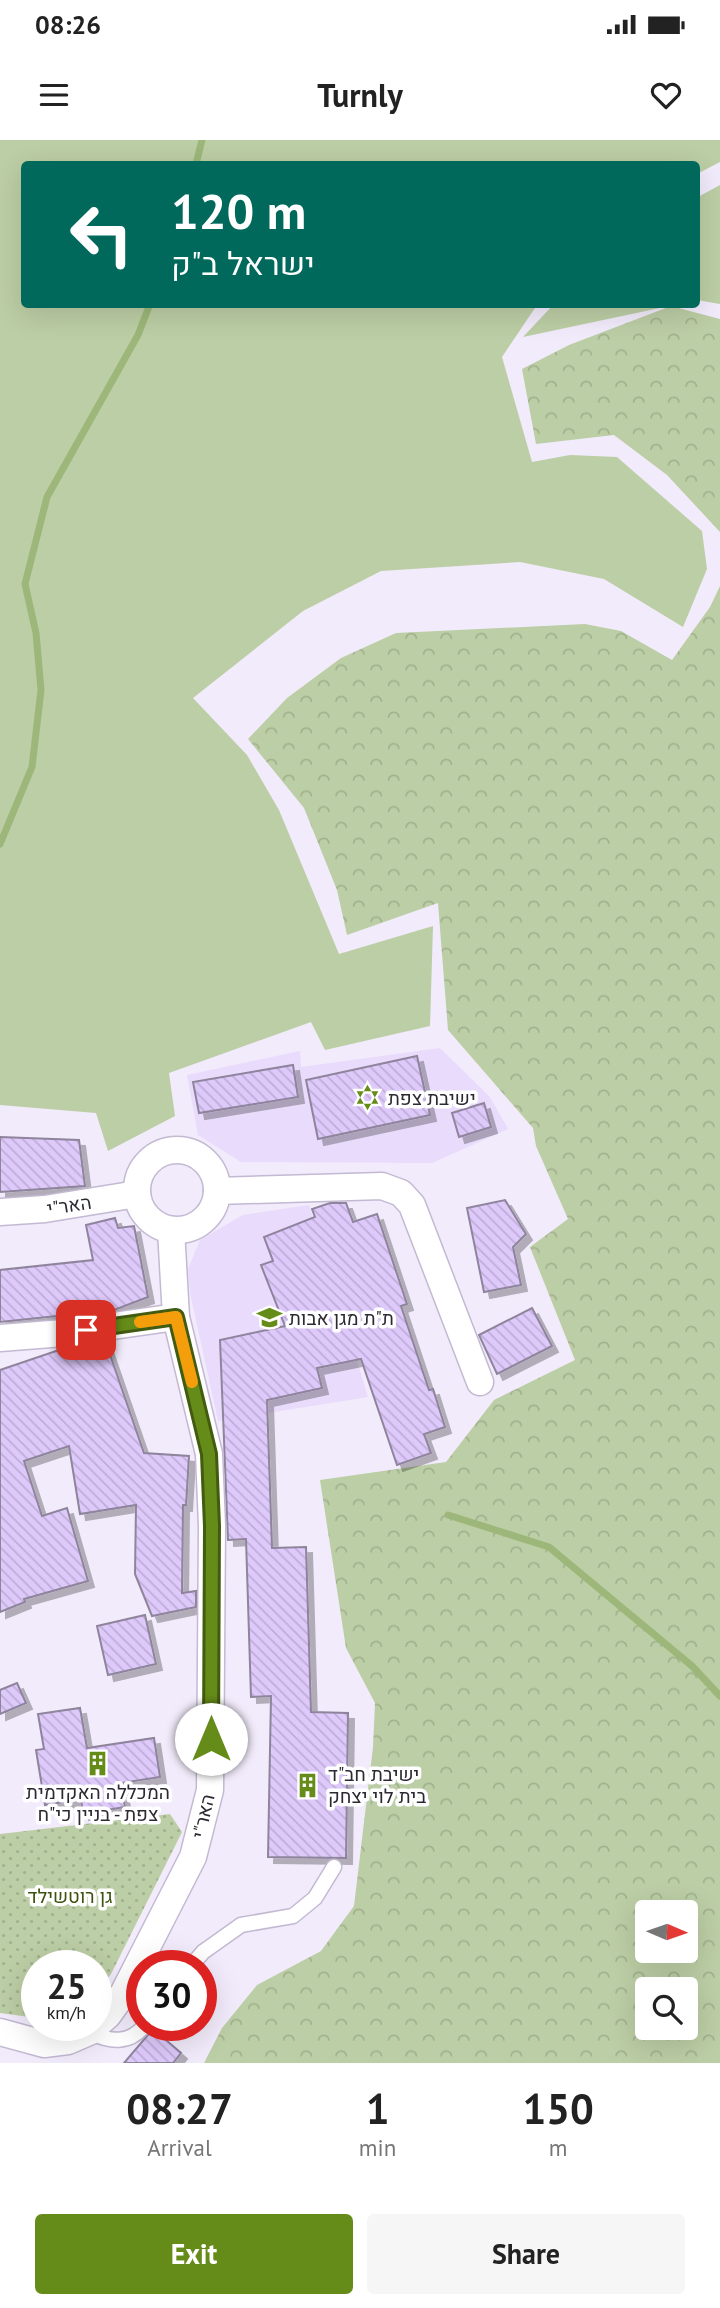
<!DOCTYPE html>
<html lang="en">
<head>
<meta charset="utf-8">
<style>
	:root { --surface:#fff; --page:#f6f6f6; --text:#222; --muted:#767676; --accent:#658c18 }
	body { margin:0; font-family:"PT Sans",Heebo,sans-serif; background:var(--page); color:var(--text); height:100vh; display:flex; flex-direction:column; font-size:26px; white-space:nowrap }
	* { box-sizing:border-box; margin:0 }
	p { font-size:23px; color:var(--muted) }
	.icon { flex:none; width:38px; height:38px; fill:none; stroke:currentColor; stroke-width:2; stroke-linecap:round; stroke-linejoin:round }
	.map { position:relative; height:1923px; overflow:hidden }
	.sheet { display:flex; flex-direction:column; background:var(--surface); flex:1 }
	.sheet>* { flex:none }
	.hud { position:absolute; left:21px; top:21px; width:679px; height:147px; border-radius:7px; box-shadow:0 7px 28px #0002; background:#00695c; color:#fff; overflow:hidden }
	.needle { width:46px; rotate:92deg }
	.fabs { position:absolute; left:635px; top:1760px; display:grid; gap:14px }
	.fabs a { display:grid; place-items:center; width:63px; height:63px; border-radius:7px; background:var(--surface); box-shadow:0 7px 28px #0002; font-size:35px }
	.speed { position:absolute; left:21px; top:1810px; display:flex; gap:14px; font-size:35px; font-weight:700; text-align:center }
	.speed>* { display:grid; place-content:center; width:91px; height:91px; border-radius:50%; background:var(--surface); box-shadow:0 7px 28px #0002; line-height:1 }
	.speed small { font-size:18px; font-weight:400 }
	.speed .limit { border:10px solid #d22; background:#fff; color:#111 }
	.pin { position:absolute; display:grid; place-items:center; width:60px; height:60px; color:#fff; margin:-30px; border-radius:14px; box-shadow:0 4px 10px #0006 }
	.me { position:absolute; width:77px; margin:-38px; rotate:0deg; stroke-linejoin:round; filter:drop-shadow(0 0 5px #0008) }
	.turn { display:flex; align-items:center; gap:24px; height:147px; padding:0 35px; font-size:32px }
	.turn .icon { width:91px; height:91px; stroke-width:2.5 }
	.turn b { display:block; font-size:49px; line-height:60px }
	.eta { display:flex; justify-content:space-evenly; align-items:center; height:119px; text-align:center }
	.eta b { font-size:42px; font-weight:700; line-height:49px }
	.action { display:flex; gap:14px; margin-top:auto; padding:14px 35px }
	.action a { flex:1; height:80px; border-radius:7px; background:var(--accent); color:#fff; font-size:28px; font-weight:700; line-height:80px; text-align:center }
	.action a+a { background:var(--page); color:var(--text) }
	.status { display:flex; justify-content:space-between; align-items:center; height:49px; padding:0 35px; background:var(--surface); direction:ltr }
	.status svg { height:19px; fill:currentColor }
	header { display:flex; justify-content:space-between; align-items:center; height:91px; padding:0 35px; background:var(--surface); font-size:32px; font-weight:700 }
	.map>svg:first-child { display:block }
	.built { fill:#e9dbfc }
	.grass { fill:#bccea5 }
	.forest { fill:url(#forest-crowns); fill-rule:evenodd }
	.park { fill:url(#park-dots) }
	.lines { fill:none; stroke-linecap:round; stroke-linejoin:round }
	.stream { stroke:#9cb779; stroke-width:7 }
	.building { fill:url(#building-back-hatch); stroke:#8e849c; stroke-width:2; filter:url(#shadow) }
	.lane-casing { stroke:#c3b9d2; stroke-width:17 }
	.street-casing { stroke:#c3b9d2; stroke-width:29 }
	.lane { stroke:#fff; stroke-width:14 }
	.street { stroke:#fff; stroke-width:26 }
	.route-casing { stroke:#425b10; stroke-width:18 }
	.route { stroke:#658c18; stroke-width:12 }
	.slow { stroke:#f59e0b; stroke-width:12 }
	.labels { text-anchor:middle; dominant-baseline:central; stroke-width:7; stroke-linejoin:round; paint-order:stroke }
	.poi-label { font-size:19px; fill:#2d2932; stroke:#fff; text-anchor:start }
	.street-label { font-size:19px; fill:#2d2932; stroke:#fff }
	.park-label { font-size:19px; fill:#3c5310; stroke:#fff }
</style>
</head>
<body>
<div class="status"><b>08:26</b><svg viewBox="0 0 49 12"><path d="M0 12V9h3v3zM5 12V6h3v6zM10 12V3h3v9zM15 12V0h3v12zM26 1h20v11H26zM47 4h2v5h-2z"/></svg></div>
<header><svg class="icon" aria-label="menu" viewBox="0 0 24 24"><path d="M4 6h16M4 12h16M4 18h16"/></svg>Turnly<svg class="icon" aria-label="heart" viewBox="0 0 24 24"><path d="M12 20l-8-8c-3-5 5-10 8-4 3-6 11-1 8 4z"/></svg></header>
<div class="map">
<svg width="720" height="1923" viewBox="0 0 720 1923">
	<defs>
		<pattern id="forest-crowns" width="20" height="18" patternUnits="userSpaceOnUse" patternTransform="scale(1.75)"><rect width="20" height="18" fill="#bccea5"/><path d="M2 6a3 3 0 1 1 6 0M12 15a3 3 0 1 1 6 0" fill="none" stroke="#a2b18e"/></pattern>
		<pattern id="park-dots" width="8" height="8" patternUnits="userSpaceOnUse" patternTransform="scale(1.75)"><rect width="8" height="8" fill="#bccea5"/><path d="M2 2h.1M6 6h.1" fill="none" stroke="#a2b18e" stroke-width="1.8" stroke-linecap="round"/></pattern>
		<pattern id="building-back-hatch" width="6" height="6" patternUnits="userSpaceOnUse" patternTransform="scale(1.75)"><rect width="6" height="6" fill="#dec9fb"/><path d="M-1 5l2 2M0 0l6 6M5-1l2 2" fill="none" stroke="#bfadd8"/></pattern>
		<filter id="shadow"><feDropShadow dx="6" dy="6" stdDeviation="0" flood-color="#0004"/></filter>
	</defs>
	<rect width="100%" height="100%" fill="#f2ebfb"/>
	<!-- built -->
	<g class="built">
		<path d="M 440,908 L 490,957 L 508,989 L 432,1023 L 241,1022 L 198,995 L 187,935 L 300,911 L 301,927 Z"/>
		<path d="M 309,1065 L 368,1257 L 218,1281 L 190,1153 L 188,1129 L 200,1100 L 243,1075 Z"/>
	</g>
	<!-- grass -->
	<g class="grass">
		<path d="M 0,0 L 720,0 L 720,22 L 697,34 L 696,24 L 24,24 L 24,164 L 537,165 L 502,217 L 532,322 L 570,315 L 617,317 L 702,391 L 707,429 L 683,487 L 604,439 L 520,422 L 381,431 L 303,471 L 193,558 L 247,615 L 279,670 L 339,814 L 433,786 L 430,886 L 325,910 L 311,882 L 169,933 L 175,976 L 108,1011 L 96,973 L 0,965 Z"/>
		<path d="M 720,45 L 720,164 L 697,160 L 696,58 Z"/>
		<path d="M 554,164 L 674,164 L 674,165 L 523,197 Z"/>
	</g>
	<!-- forest -->
	<g class="forest">
		<path d="M 671,166 L 720,179 L 720,392 L 667,335 L 614,295 L 536,304 L 522,229 L 569,205 Z"/>
		<path d="M 720,446 L 720,1923 L 204,1923 L 222,1888 L 257,1845 L 321,1811 L 354,1766 L 373,1607 L 375,1563 L 346,1508 L 320,1340 L 446,1322 L 494,1260 L 575,1220 L 530,1107 L 568,1079 L 536,1006 L 533,988 L 448,890 L 438,763 L 347,795 L 337,750 L 304,668 L 248,599 L 287,558 L 341,518 L 396,493 L 585,484 L 621,491 L 672,520 L 710,467 ZM 648,1773 L 686,1773 L 686,1811 L 648,1811 ZM 648,1850 L 686,1850 L 686,1888 L 648,1888 Z"/>
	</g>
	<!-- park -->
	<path class="park" d="M 170,1674 L 182,1692 L 111,1834 L 96,1853 L 96,1825 L 37,1825 L 37,1878 L 0,1873 L 0,1694 Z"/>
	<g class="lines">
		<!-- stream -->
		<g class="stream">
			<path d="M 196,24 L 202,0"/>
			<path d="M 0,704 L 32,627 L 41,550 L 36,493 L 25,444 L 47,357 L 138,195 L 150,164"/>
			<path d="M 448,1375 L 549,1407 L 692,1526 L 720,1556"/>
		</g>
	</g>
	<!-- building -->
	<g class="building">
		<path d="M 417,916 L 430,975 L 318,999 L 306,940 Z"/>
		<path d="M 293,925 L 298,957 L 199,973 L 193,942 Z"/>
		<path d="M 484,963 L 491,987 L 459,997 L 452,973 Z"/>
		<path d="M 0,997 L 79,1000 L 85,1046 L 0,1052 Z"/>
		<path d="M 505,1060 L 526,1094 L 513,1107 L 521,1145 L 484,1152 L 467,1068 Z"/>
		<path d="M 330,1063 L 346,1063 L 353,1082 L 377,1074 L 407,1164 L 401,1166 L 429,1250 L 433,1249 L 445,1287 L 424,1294 L 431,1313 L 397,1325 L 361,1219 L 317,1228 L 322,1248 L 267,1260 L 272,1408 L 306,1407 L 311,1572 L 348,1573 L 346,1718 L 268,1717 L 271,1556 L 251,1557 L 246,1399 L 228,1400 L 220,1200 L 285,1186 L 261,1125 L 273,1121 L 264,1097 L 315,1077 L 312,1069 Z"/>
		<path d="M 115,1078 L 118,1088 L 134,1086 L 148,1157 L 114,1170 L 0,1182 L 0,1130 L 93,1120 L 86,1085 Z"/>
		<path d="M 532,1168 L 552,1206 L 497,1234 L 479,1195 Z"/>
		<path d="M 106,1203 L 144,1313 L 189,1316 L 186,1365 L 183,1365 L 182,1453 L 196,1451 L 196,1467 L 152,1476 L 135,1434 L 136,1365 L 80,1374 L 69,1306 L 24,1321 L 42,1376 L 67,1368 L 88,1441 L 24,1459 L 25,1462 L 0,1472 L 0,1230 L 62,1209 Z"/>
		<path d="M 145,1475 L 156,1524 L 108,1535 L 97,1486 Z"/>
		<path d="M 17,1543 L 26,1563 L 0,1574 L 0,1550 Z"/>
		<path d="M 80,1568 L 87,1608 L 154,1598 L 160,1637 L 121,1643 L 125,1667 L 83,1674 L 81,1659 L 45,1665 L 36,1610 L 44,1609 L 38,1574 Z"/>
		<path d="M 153,1889 L 181,1913 L 173,1923 L 124,1923 Z"/>
	</g>
	<g class="lines">
		<defs>
			<g id="lane">
				<path d="M 192,1825 L 203,1812 L 241,1785 L 293,1776 L 315,1758 L 334,1727"/>
				<path d="M 89,1892 C 110,1902 129,1905 145,1885"/>
			</g>
			<g id="street">
				<circle cx="177" cy="1050" r="40"/>
				<path d="M 217,1051 L 382,1046 L 401,1053 L 412,1065 L 480,1242"/>
				<path d="M 0,1072 L 45,1069 L 137,1054"/>
				<path d="M 0,1198 L 64,1193 L 176,1177"/>
				<path d="M 0,1892 L 44,1904 L 68,1901 L 89,1892 L 108,1875 L 123,1854 L 193,1717 L 210,1650 L 212,1386 L 209,1314 L 176,1177 L 171,1090"/>
			</g>
		</defs>
		<!-- lane casing -->
		<use href="#lane" class="lane-casing"/>
		<!-- street casing -->
		<use href="#street" class="street-casing"/>
		<!-- lane -->
		<use href="#lane" class="lane"/>
		<!-- street -->
		<use href="#street" class="street"/>
	</g>
	<g class="lines">
		<defs>
			<path id="route" d="M 86,1190 L 176,1177 L 209,1314 L 212,1386 L 211,1599"/>
		</defs>
		<!-- route casing -->
		<use href="#route" class="route-casing"/>
		<!-- route -->
		<use href="#route" class="route"/>
		<!-- slow -->
		<path class="slow" d="M 140,1182 L 176,1177 L 192,1242"/>
	</g>
	<!-- icons -->
	<defs>
		<symbol id="synagogue-bare" viewBox="-9 -9 18 18"><path d="M0-6.5L5.6 3.2H-5.6ZM0 6.5L5.6-3.2H-5.6Z" fill="#658c18" stroke="#fff" stroke-width="2.5" paint-order="stroke"/></symbol>
		<symbol id="school-bare" viewBox="-9 -9 18 18"><path d="M0-5L7-2L0 1L-7-2ZM-4 1L0 2.5L4 1V4Q0 6-4 4Z" fill="#658c18" stroke="#fff" stroke-width="2.5" paint-order="stroke"/></symbol>
		<symbol id="building-bare" viewBox="-9 -9 18 18"><path d="M-4-6H4V6H1V3H-1V6H-4ZM-2.5-4.3h1.7v1.8h-1.7ZM.8-4.3h1.7v1.8H.8ZM-2.5-1h1.7V.8h-1.7ZM.8-1h1.7V.8H.8Z" fill="#658c18" stroke="#fff" stroke-width="2.5" paint-order="stroke"/></symbol>
	</defs>
	<g fill-rule="evenodd">
		<use href="#synagogue-bare" x="350" y="940" width="35" height="35"/>
		<use href="#school-bare" x="252" y="1160" width="35" height="35"/>
		<use href="#building-bare" x="80" y="1606" width="35" height="35"/>
		<use href="#building-bare" x="290" y="1628" width="35" height="35"/>
	</g>
	<g class="labels">
		<!-- poi labels -->
		<g class="poi-label">
			<text x="388" y="958">ישיבת צפת</text>
			<text x="289" y="1178">ת"ת מגן אבות</text>
			<text x="328" y="1634">ישיבת חב"ד<tspan x="328" dy="22">בית לוי יצחק</tspan></text>
			<text x="98" y="1652" text-anchor="middle">המכללה האקדמית<tspan x="98" dy="22">צפת - בניין כי"ח</tspan></text>
		</g>
		<!-- street labels -->
		<g class="street-label">
			<text transform="translate(69 1065) rotate(-9)">האר"י</text>
			<text transform="translate(203 1676) rotate(-77)">האר"י</text>
		</g>
		<!-- park labels -->
		<g class="park-label">
			<text x="70" y="1756">גן רוטשילד</text>
		</g>
	</g>
</svg>
<div class="fabs">
<a><svg class="needle" viewBox="-14 -14 28 28"><path d="M0-13l5 13h-10z" fill="#e53935"/><path d="M0 13l5-13h-10z" fill="#767676"/></svg></a>
<a><svg class="icon" aria-label="search" viewBox="0 0 24 24"><circle cx="10" cy="10" r="6"/><path d="M15 15l6 6"/></svg></a>
</div>
<div class="speed"><div>25<small>km/h</small></div><div class="limit">30</div></div>
<div class="pin" style="left:86px;top:1190px;background:#d93025"><svg class="icon" aria-label="arrive" viewBox="0 0 24 24"><path d="M6 21V4h12l-3 4 3 4H6"/></svg></div>
<svg class="me" style="left:211px;top:1599px" viewBox="-20 -20 40 40"><circle r="19" fill="#fff"/><path d="M0-13L10 11 0 6-10 11z" fill="#658c18"/></svg>
<div class="hud">
<div class="turn"><svg class="icon" aria-label="left" viewBox="0 0 24 24"><path d="M17 20v-9H6M10 6l-5 5 5 5"/></svg><div><b>120 m</b>ישראל ב&quot;ק</div></div>
</div>
</div>
<section class="sheet">
<div class="eta">
<div><b>08:27</b><p>Arrival</p></div>
<div><b>1</b><p>min</p></div>
<div><b>150</b><p>m</p></div>
</div>
<div class="action"><a>Exit</a><a>Share</a></div>
</section>
</body>
</html>
